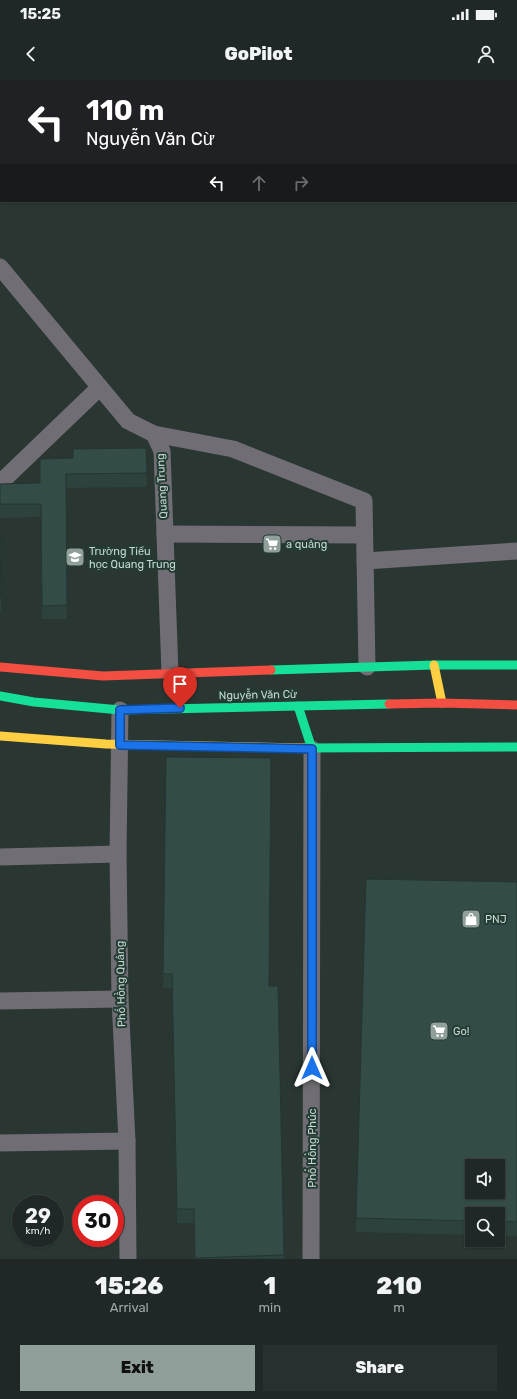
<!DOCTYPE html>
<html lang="en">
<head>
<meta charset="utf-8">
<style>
	:root { --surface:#1f2826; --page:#27302e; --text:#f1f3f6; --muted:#a1a6a7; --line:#3c4443; --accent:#919f9a }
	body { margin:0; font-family:Rubik,sans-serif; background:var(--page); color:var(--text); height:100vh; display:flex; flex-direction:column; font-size:15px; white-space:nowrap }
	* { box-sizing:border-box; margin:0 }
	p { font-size:13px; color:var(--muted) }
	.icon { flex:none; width:22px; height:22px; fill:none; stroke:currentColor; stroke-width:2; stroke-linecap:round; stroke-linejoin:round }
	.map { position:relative; height:1179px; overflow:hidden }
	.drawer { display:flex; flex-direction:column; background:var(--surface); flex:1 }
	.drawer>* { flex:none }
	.guide { position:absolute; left:0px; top:0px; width:517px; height:122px; box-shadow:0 1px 3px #0004,0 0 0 1px var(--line); background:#202124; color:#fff; overflow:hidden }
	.controls { position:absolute; left:465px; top:1079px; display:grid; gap:8px }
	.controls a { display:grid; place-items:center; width:40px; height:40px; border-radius:0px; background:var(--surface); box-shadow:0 1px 3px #0004,0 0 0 1px var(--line); font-size:20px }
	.speed { position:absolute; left:12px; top:1115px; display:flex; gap:8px; font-size:20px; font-weight:700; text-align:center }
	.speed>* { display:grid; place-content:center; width:52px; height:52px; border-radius:50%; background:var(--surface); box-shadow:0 1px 3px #0004,0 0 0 1px var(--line); line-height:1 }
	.speed small { font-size:10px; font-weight:400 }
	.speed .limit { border:6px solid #d22; background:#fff; color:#111 }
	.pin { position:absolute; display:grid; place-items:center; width:34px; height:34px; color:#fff; margin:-41px -17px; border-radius:50% 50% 50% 0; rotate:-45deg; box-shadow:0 0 4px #0007 }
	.pin .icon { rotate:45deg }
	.me { position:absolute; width:44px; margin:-22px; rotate:0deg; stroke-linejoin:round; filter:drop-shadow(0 0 3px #0008) }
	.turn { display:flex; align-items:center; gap:14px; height:84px; padding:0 20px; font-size:18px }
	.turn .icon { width:52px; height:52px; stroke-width:2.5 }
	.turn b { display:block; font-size:28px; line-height:34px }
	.lanes { display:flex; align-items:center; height:38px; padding:0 20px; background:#0003; justify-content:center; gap:20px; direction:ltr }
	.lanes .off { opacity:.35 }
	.eta { display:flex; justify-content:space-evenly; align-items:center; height:68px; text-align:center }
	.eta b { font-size:24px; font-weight:800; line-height:28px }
	.primary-button { display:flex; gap:8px; margin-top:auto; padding:8px 20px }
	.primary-button a { flex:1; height:46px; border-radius:0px; background:var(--accent); color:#111; font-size:16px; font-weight:800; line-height:46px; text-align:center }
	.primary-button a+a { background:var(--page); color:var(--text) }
	.status { display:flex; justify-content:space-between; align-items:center; height:28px; padding:0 20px; background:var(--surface); direction:ltr }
	.status svg { height:11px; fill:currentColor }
	header { display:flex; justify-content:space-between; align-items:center; height:52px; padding:0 20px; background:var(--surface); font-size:18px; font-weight:800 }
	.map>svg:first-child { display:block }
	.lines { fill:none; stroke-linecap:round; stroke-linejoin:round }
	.street { stroke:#706e74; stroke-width:17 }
	.fast { stroke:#16e098; stroke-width:9 }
	.slow { stroke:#ffcf43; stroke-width:9 }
	.jam { stroke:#f24e42; stroke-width:9 }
	.wall { fill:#2d413d }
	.building { fill:#344c47; stroke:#243532; fill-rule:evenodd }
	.route-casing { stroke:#114b97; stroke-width:10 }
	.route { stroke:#1a73e8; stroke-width:7 }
	.labels { text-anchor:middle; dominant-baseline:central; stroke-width:4; stroke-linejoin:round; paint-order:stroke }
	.street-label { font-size:11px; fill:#c9d7d2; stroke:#233c34 }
	.poi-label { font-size:11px; fill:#c9d7d2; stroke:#233c34; text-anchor:start }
</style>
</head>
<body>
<div class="status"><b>15:25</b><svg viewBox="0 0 49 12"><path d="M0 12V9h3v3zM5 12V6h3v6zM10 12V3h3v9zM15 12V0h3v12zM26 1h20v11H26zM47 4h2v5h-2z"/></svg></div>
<header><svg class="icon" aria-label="back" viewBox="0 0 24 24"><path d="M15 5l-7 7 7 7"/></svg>GoPilot<svg class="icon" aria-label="person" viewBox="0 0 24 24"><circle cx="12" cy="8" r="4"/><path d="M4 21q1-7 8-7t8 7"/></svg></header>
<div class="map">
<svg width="517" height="1179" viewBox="0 0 517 1179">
	<rect width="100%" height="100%" fill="#293632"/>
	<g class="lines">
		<!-- street -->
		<g class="street">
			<path d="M 171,0 L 174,1"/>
			<path d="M 96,1 L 97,0"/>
			<path d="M 213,1 L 214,0"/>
			<path d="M 516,61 L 517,63"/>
			<path d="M 0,78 L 1,77"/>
			<path d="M 0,187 L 128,341 L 154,354 L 162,371 L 170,593"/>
			<path d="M 154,354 L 233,369 L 364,421 L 367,587"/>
			<path d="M 0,403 L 99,308"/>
			<path d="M 165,454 L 364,455"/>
			<path d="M 365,481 L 517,471"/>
			<path d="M 120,630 L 118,774 L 120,919 L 127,1061 L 128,1179"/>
			<path d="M 0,777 L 118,774"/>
			<path d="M 0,921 L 120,919"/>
			<path d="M 0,1063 L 127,1061"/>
			<path d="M 311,1179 L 312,669"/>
		</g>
		<!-- fast -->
		<g class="fast">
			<path d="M 271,590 L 434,585 L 517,585"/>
			<path d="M 0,616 L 34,622 L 120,630 L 389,624"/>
			<path d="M 298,626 L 312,669"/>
			<path d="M 304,668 L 517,667"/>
		</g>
		<!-- slow -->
		<g class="slow">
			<path d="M 434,585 L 442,623"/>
			<path d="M 0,656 L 106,664 L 304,668"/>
		</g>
		<!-- jam -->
		<g class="jam">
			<path d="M 0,587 L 103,596 L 271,590"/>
			<path d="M 389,624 L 442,623 L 517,625"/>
		</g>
	</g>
	<!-- wall -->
	<g class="wall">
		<path d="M 146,368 L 147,407 L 66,408 L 67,539 L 42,539 L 41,437 L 0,438 L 0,404 L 40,403 L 73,378 Z"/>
		<path d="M 0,457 L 1,517 L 1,531 L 0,531 Z"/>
		<path d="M 166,677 L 269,906 L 278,906 L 284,1179 L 195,1179 L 194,1143 L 177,1143 L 172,908 L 163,908 Z"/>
		<path d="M 517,802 L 517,1156 L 498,1155 L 498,1134 L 472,1134 L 472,1155 L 356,1152 L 356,1138 Z"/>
	</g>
	<!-- building -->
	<g class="building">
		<path d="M 146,368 L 147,393 L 66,394 L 67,525 L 42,526 L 41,424 L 0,424 L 0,404 L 40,403 L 40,379 L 73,378 L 73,369 Z"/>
		<path d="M 0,457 L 1,517 L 0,517 Z"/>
		<path d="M 166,677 L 271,678 L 269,906 L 278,906 L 284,1175 L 195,1178 L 194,1129 L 177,1129 L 172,894 L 163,894 Z"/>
		<path d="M 366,799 L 517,802 L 517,1142 L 498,1141 L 498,1134 L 472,1134 L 472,1141 L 356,1138 ZM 472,1086 L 498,1086 L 498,1112 L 472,1112 Z"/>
	</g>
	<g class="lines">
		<defs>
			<path id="route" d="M 180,628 L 120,630 L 120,665 L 312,669 L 312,988"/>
		</defs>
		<!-- route casing -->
		<use href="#route" class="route-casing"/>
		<!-- route -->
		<use href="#route" class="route"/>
	</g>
	<!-- icons -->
	<defs>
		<symbol id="supermarket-square" viewBox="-11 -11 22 22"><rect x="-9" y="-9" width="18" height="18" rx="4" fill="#919f9a" stroke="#233c34"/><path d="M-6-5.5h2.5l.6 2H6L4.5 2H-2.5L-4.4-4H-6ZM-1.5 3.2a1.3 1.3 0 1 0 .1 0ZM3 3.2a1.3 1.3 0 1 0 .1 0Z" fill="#fff"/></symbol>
		<symbol id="school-square" viewBox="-11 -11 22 22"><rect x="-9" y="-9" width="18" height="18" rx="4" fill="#919f9a" stroke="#233c34"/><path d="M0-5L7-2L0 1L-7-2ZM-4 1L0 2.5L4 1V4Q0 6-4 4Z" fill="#fff"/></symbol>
		<symbol id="shop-square" viewBox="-11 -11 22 22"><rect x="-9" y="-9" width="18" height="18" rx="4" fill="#919f9a" stroke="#233c34"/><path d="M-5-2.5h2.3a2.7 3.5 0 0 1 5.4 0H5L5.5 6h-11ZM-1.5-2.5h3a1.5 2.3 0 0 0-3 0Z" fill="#fff"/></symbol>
	</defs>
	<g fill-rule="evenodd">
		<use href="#supermarket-square" x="261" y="453" width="22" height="22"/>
		<use href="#school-square" x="64" y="466" width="22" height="22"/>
		<use href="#shop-square" x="460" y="828" width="22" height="22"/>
		<use href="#supermarket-square" x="428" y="940" width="22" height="22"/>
	</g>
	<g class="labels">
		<!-- street labels -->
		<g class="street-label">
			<text transform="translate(162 406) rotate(-93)">Quang Trung</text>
			<text transform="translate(258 615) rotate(-1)">Nguyễn Văn Cừ</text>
			<text transform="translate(121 904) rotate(-91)">Phố Hồng Quảng</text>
			<text transform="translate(312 1068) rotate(-90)">Phố Hồng Phúc</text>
		</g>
		<!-- poi labels -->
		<g class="poi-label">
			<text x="286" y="464">a quảng</text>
			<text x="89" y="471">Trường Tiểu<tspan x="89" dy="13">học Quang Trung</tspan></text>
			<text x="485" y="839">PNJ</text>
			<text x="453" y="951">Go!</text>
		</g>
	</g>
</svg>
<div class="controls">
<a><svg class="icon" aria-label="sound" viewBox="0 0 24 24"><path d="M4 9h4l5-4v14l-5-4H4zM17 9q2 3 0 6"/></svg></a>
<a><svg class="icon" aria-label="search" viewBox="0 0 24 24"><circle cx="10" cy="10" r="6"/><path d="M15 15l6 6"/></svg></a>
</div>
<div class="speed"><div>29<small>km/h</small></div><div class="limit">30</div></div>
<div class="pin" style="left:180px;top:628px;background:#d93025"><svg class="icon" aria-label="arrive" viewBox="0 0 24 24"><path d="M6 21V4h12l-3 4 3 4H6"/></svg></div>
<svg class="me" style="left:312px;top:988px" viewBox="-20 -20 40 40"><path d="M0-17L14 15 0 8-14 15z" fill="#1a73e8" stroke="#fff" stroke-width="4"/></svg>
<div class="guide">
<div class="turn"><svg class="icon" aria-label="left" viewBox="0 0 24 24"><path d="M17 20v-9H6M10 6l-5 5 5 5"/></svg><div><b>110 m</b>Nguyễn Văn Cừ</div></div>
<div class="lanes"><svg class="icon" aria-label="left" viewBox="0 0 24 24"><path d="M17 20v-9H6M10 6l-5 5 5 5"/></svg><svg class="icon off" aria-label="ahead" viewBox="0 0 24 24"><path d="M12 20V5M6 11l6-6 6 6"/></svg><svg class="icon off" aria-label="right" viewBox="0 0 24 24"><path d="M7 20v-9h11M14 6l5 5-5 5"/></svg></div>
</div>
</div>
<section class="drawer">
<div class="eta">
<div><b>15:26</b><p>Arrival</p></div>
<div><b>1</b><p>min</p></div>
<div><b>210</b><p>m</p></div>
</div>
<div class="primary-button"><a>Exit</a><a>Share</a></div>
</section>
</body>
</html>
